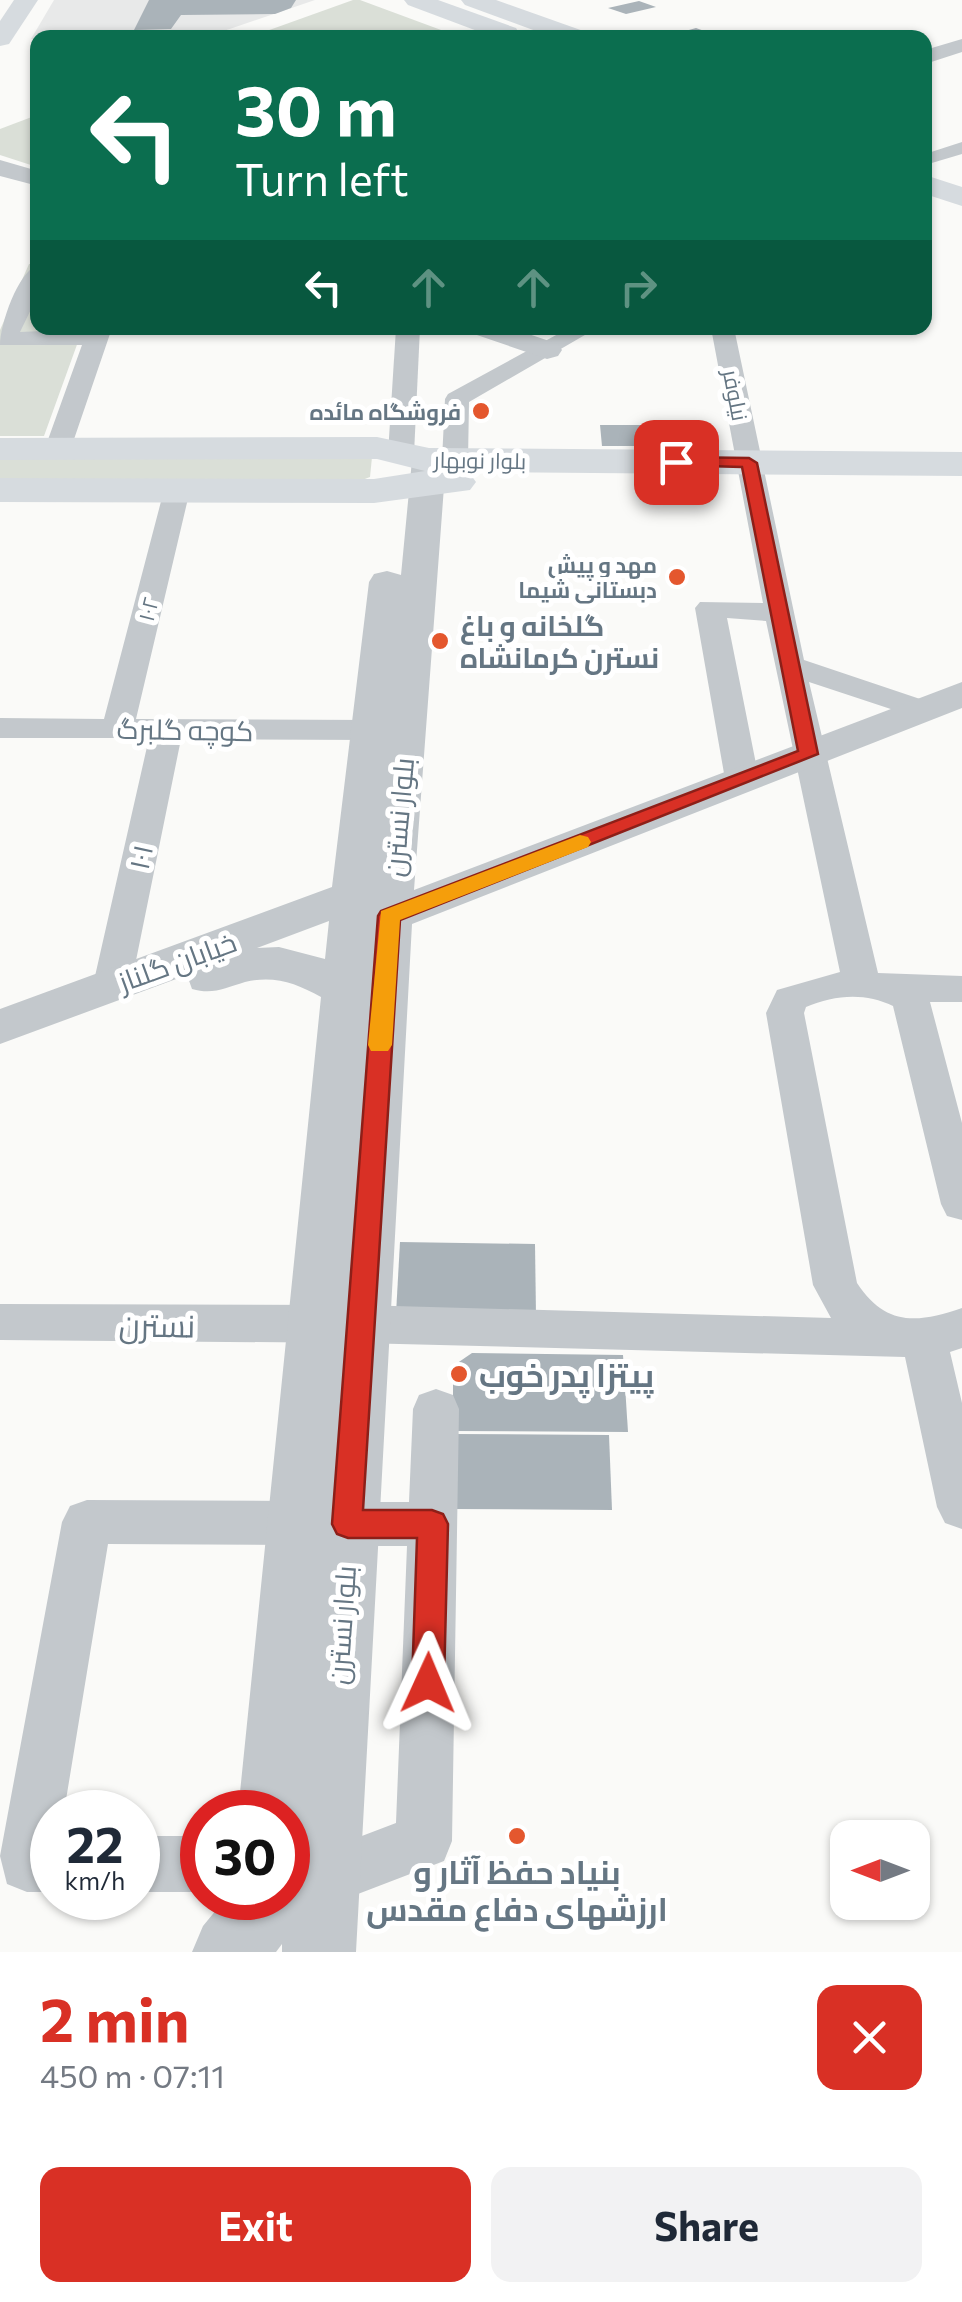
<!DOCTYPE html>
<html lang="en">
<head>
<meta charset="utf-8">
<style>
	:root { --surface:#fff; --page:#f2f2f3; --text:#1f2937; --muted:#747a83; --accent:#d93025 }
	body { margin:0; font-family:Commissioner,Cairo,sans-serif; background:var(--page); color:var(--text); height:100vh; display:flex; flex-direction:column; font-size:38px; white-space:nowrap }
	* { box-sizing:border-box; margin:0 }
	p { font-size:32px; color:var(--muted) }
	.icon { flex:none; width:55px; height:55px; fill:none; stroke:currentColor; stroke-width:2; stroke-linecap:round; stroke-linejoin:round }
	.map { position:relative; height:1952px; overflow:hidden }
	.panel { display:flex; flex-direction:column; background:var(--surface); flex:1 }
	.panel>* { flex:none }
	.guide { position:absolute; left:30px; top:30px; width:902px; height:305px; border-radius:20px; box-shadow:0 2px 8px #0004; background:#0b6e4f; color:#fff; overflow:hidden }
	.needle { width:65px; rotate:270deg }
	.buttons { position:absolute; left:830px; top:1820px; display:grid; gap:20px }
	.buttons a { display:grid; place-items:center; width:100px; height:100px; border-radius:20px; background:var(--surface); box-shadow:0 2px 8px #0004; font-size:50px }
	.speed { position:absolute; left:30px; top:1790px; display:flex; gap:20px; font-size:50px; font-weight:700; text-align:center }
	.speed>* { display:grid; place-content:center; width:130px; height:130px; border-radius:50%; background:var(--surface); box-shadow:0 2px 8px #0004; line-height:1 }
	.speed small { font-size:25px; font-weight:400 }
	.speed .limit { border:15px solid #d22; background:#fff; color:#111 }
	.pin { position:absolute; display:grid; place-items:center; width:85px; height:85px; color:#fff; margin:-42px; border-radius:20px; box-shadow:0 5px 15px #0006 }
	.me { position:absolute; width:110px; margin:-55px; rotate:1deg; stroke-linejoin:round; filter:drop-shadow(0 0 8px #0008) }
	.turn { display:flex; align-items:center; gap:35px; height:210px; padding:0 40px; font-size:45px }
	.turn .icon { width:130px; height:130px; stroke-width:2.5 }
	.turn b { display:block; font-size:70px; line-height:85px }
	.lanes { display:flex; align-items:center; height:95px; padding:0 40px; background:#0003; justify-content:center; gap:50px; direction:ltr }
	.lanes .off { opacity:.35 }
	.round { display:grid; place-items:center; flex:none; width:105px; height:105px; border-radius:20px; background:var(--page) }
	.summary { display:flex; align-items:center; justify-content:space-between; height:170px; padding:0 40px }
	h1 { font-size:60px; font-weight:700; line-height:75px; color:var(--accent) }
	.primary-button { display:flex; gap:20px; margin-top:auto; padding:20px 40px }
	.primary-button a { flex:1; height:115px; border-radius:20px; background:var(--accent); color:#fff; font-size:40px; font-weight:700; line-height:115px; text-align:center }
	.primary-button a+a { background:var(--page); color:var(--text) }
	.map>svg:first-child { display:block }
	.built { fill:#e8e9e9 }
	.green { fill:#dadfd7 }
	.building { fill:#aab3b9 }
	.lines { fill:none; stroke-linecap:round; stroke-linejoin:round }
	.minor { fill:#c3c8cc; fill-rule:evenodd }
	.tertiary { fill:#c3c8cc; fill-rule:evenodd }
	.secondary { fill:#d6dbdf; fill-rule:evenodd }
	.primary { fill:#d6dbdf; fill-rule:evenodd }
	.route { fill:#d93025; stroke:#8d1f18; stroke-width:2.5 }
	.slow { fill:#f59e0b }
	.poi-dot { fill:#e4572e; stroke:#fff; stroke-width:4 }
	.labels { text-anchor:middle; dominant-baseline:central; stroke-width:10; stroke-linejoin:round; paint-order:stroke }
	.far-street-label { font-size:22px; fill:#657683; stroke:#fff }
	.far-poi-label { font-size:22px; font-weight:bold; fill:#657683; stroke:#fff; text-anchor:end }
	.poi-label { font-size:28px; font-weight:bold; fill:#657683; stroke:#fff; text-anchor:start }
	.street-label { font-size:28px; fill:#657683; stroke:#fff }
	.near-street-label { font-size:32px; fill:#657683; stroke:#fff }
	.near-poi-label { font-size:32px; font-weight:bold; fill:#657683; stroke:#fff; text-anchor:start }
</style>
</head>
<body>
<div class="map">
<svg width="962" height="1952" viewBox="0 0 962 1952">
	<rect width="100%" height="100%" fill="#fafaf8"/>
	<!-- built -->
	<path class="built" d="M 54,0 L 315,0 L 206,37 L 31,39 Z"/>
	<!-- green -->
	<g class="green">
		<path d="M 353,0 L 360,0 L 460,37 L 250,37 Z"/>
		<path d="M 37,115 L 37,167 L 0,155 L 0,129 Z"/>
		<path d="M 29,264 L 37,264 L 38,328 L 83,328 L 44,436 L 0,436 L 0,330 Z"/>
		<path d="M 0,455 L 372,457 L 370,477 L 357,482 L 0,482 Z"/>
	</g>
	<!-- building -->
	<g class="building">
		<path d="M 149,0 L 296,0 L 291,8 L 275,14 L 181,15 L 171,29 L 134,30 Z"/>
		<path d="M 639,1 L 656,7 L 626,14 L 608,8 Z"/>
		<path d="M 696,28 L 721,37 L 721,38 L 671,35 Z"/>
		<path d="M 600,425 L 680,425 L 684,446 L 602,446 Z"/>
		<path d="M 400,1242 L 535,1244 L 536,1315 L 396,1314 Z"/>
		<path d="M 472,1353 L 623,1355 L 628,1432 L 453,1431 L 453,1366 Z"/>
		<path d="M 452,1434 L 609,1435 L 612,1510 L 451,1509 Z"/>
	</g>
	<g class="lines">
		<!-- minor -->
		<g class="minor">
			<path d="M 962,142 L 962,154 L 925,165 L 925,154 Z"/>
			<path d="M 38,265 L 38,295 L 20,332 L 112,328 L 71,448 L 58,456 L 45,448 L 82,345 L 0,345 C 0,325 18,271 38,265 Z"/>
			<path d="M 396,328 L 420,328 L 414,454 L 401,462 L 388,454 Z"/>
			<path d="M 569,328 L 597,328 L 469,402 L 468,460 L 464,466 L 446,466 L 442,460 L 445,399 L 448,394 Z"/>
			<path d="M 711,328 L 734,328 L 804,660 L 932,703 L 937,710 L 932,717 L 921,719 L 809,682 L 878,973 L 962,976 L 962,1002 L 930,1002 L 962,1123 L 962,1220 L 947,1216 L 941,1204 L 893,1006 C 865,992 834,995 806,1007 L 804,1013 L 857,1283 C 886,1327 918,1323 962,1308 L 962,1348 L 950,1352 L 962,1403 L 962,1529 L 945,1523 L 937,1507 L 905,1357 L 359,1343 L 0,1340 L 0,1304 L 359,1305 L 831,1318 L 813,1285 L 766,1013 L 777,990 L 840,972 L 766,621 L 727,618 L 759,779 L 754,786 L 730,786 L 725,779 L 695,608 L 700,602 L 763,603 Z"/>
			<path d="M 177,482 L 190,490 L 136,719 L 370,720 L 381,723 L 386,730 L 381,737 L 370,740 L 181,739 L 131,985 L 125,994 L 112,998 L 99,994 L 93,985 L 149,738 L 0,738 L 0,718 L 104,719 L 164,490 Z"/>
			<path d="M 436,1389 L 453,1395 L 459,1409 L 452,1841 L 444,1861 L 324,1907 L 304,1898 L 295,1878 L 304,1858 L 396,1823 L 407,1546 L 347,1546 L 329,1540 L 322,1524 L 329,1508 L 347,1502 L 409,1502 L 413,1409 L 419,1395 Z"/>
			<path d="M 87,1500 L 297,1501 L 314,1507 L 322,1523 L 314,1539 L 297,1545 L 108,1544 L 64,1812 L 52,1812 L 52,1892 L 27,1892 L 7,1884 L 0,1856 L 62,1522 L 70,1506 Z"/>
			<rect x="138" y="1836" width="64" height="56"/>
		</g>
		<!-- tertiary -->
		<g class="tertiary">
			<path d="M 962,39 L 962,52 L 925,64 L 925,50 Z"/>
			<path d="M 0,160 L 38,171 L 38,186 L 0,176 Z"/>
			<path d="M 469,328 L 511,328 L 558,344 L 562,350 L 558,356 L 547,359 L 474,334 Z"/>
			<path d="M 429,450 L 441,453 L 446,460 L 414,890 L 962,682 L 962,708 L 412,924 L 356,1952 L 282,1952 L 282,1944 L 276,1952 L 192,1952 L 203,1926 L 226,1898 L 288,1898 L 291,1840 L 288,1841 L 288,1812 L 238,1812 L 321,997 C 296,983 274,975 245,982 C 225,988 213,995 192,989 L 187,975 L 0,1044 L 0,1009 L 332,887 L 369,582 L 374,574 L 387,571 L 401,575 L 412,460 L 417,453 ZM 329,921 L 325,959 L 279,947 L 257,948 Z"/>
		</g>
		<!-- secondary -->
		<g class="secondary">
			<path d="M 14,0 L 38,0 L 9,44 L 0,46 L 0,21 Z"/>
			<path d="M 377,437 L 429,448 L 962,452 L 962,476 L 462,472 L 470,474 L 476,482 L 470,490 L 374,503 L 0,502 L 0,478 L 374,479 L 425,471 L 377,459 L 0,460 L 0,438 Z"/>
		</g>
		<!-- primary -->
		<g class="primary">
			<path d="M 404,0 L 438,0 L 516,28 L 519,33 L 516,38 L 496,38 L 408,5 Z"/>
			<path d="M 461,0 L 496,0 L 589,33 L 592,38 L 555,38 L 465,5 Z"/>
			<path d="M 925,175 L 962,187 L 962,206 L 925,194 Z"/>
		</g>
	</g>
	<!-- route -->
	<path class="route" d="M 676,457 L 749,458 L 757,463 L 818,754 L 400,920 L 363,1510 L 432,1510 L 443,1514 L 448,1524 L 444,1683 L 440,1694 L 428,1698 L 417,1694 L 412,1683 L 417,1538 L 348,1538 L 337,1534 L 332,1524 L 378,916 L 381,911 L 798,751 L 742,467 L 670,465 L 668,462 Z"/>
	<!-- slow -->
	<path class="slow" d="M 580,835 L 588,837 L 591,842 L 588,847 L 400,920 L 392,1045 L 388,1051 L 371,1051 L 368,1045 L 381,911 Z"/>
	<!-- markers -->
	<g class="poi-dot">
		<circle cx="481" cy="411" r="10"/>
		<circle cx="677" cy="577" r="10"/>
		<circle cx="440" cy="641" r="10"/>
		<circle cx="459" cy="1374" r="10"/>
		<circle cx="517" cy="1836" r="10"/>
	</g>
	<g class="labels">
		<!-- far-street labels -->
		<g class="far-street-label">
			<text transform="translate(736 395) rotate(79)">نیلوفر</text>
			<text transform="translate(480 460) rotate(1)">بلوار نوبهار</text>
			<text transform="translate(148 609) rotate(-76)">۱۰۲</text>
		</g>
		<!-- far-poi labels -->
		<g class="far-poi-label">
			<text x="461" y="411">فروشگاه مائده</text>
			<text x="657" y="564">مهد و پیش<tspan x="657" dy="25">دبستانی شیما</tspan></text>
		</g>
		<!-- poi labels -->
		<g class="poi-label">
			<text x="460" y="625">گلخانه و باغ<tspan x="460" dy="32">نسترن کرمانشاه</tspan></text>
		</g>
		<!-- street labels -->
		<g class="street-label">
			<text transform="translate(185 729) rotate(1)">کوچه گلبرگ</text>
			<text transform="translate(398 817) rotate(-85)">بلوار نسترن</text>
			<text transform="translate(140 857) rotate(-78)">۱۰۱</text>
			<text transform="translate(177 961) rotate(-20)">خیابان گلناز</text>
			<text transform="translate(341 1625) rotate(-86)">بلوار نسترن</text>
		</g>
		<!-- near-street labels -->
		<g class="near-street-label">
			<text transform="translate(157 1324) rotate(1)">نسترن</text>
		</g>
		<!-- near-poi labels -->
		<g class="near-poi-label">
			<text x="479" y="1374">پیتزا پدر خوب</text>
			<text x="517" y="1871" text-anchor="middle">بنیاد حفظ آثار و<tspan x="517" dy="37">ارزشهای دفاع مقدس</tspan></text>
		</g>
	</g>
</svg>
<div class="buttons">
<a><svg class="needle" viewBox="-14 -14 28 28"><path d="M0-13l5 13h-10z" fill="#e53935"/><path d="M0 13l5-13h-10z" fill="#747a83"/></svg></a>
</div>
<div class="speed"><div>22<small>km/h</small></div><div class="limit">30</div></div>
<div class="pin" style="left:676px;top:462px;background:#d93025"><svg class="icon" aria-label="arrive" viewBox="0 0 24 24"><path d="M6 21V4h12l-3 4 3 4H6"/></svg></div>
<svg class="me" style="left:428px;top:1683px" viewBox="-20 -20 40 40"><path d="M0-17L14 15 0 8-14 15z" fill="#d93025" stroke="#fff" stroke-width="4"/></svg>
<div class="guide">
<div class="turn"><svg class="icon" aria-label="left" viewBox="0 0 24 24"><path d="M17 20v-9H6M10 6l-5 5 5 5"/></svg><div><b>30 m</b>Turn left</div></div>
<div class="lanes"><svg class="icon" aria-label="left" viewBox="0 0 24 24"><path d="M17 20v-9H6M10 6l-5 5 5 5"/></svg><svg class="icon off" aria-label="ahead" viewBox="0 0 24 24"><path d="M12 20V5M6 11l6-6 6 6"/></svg><svg class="icon off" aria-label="ahead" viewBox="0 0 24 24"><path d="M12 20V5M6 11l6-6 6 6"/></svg><svg class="icon off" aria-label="right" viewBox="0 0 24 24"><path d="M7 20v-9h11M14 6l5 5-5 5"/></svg></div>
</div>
</div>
<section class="panel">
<div class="summary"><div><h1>2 min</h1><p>450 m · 07:11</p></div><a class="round" style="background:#d93025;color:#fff"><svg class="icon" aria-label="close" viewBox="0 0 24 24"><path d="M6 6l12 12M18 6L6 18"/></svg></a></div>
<div class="primary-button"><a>Exit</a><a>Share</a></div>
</section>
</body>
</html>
